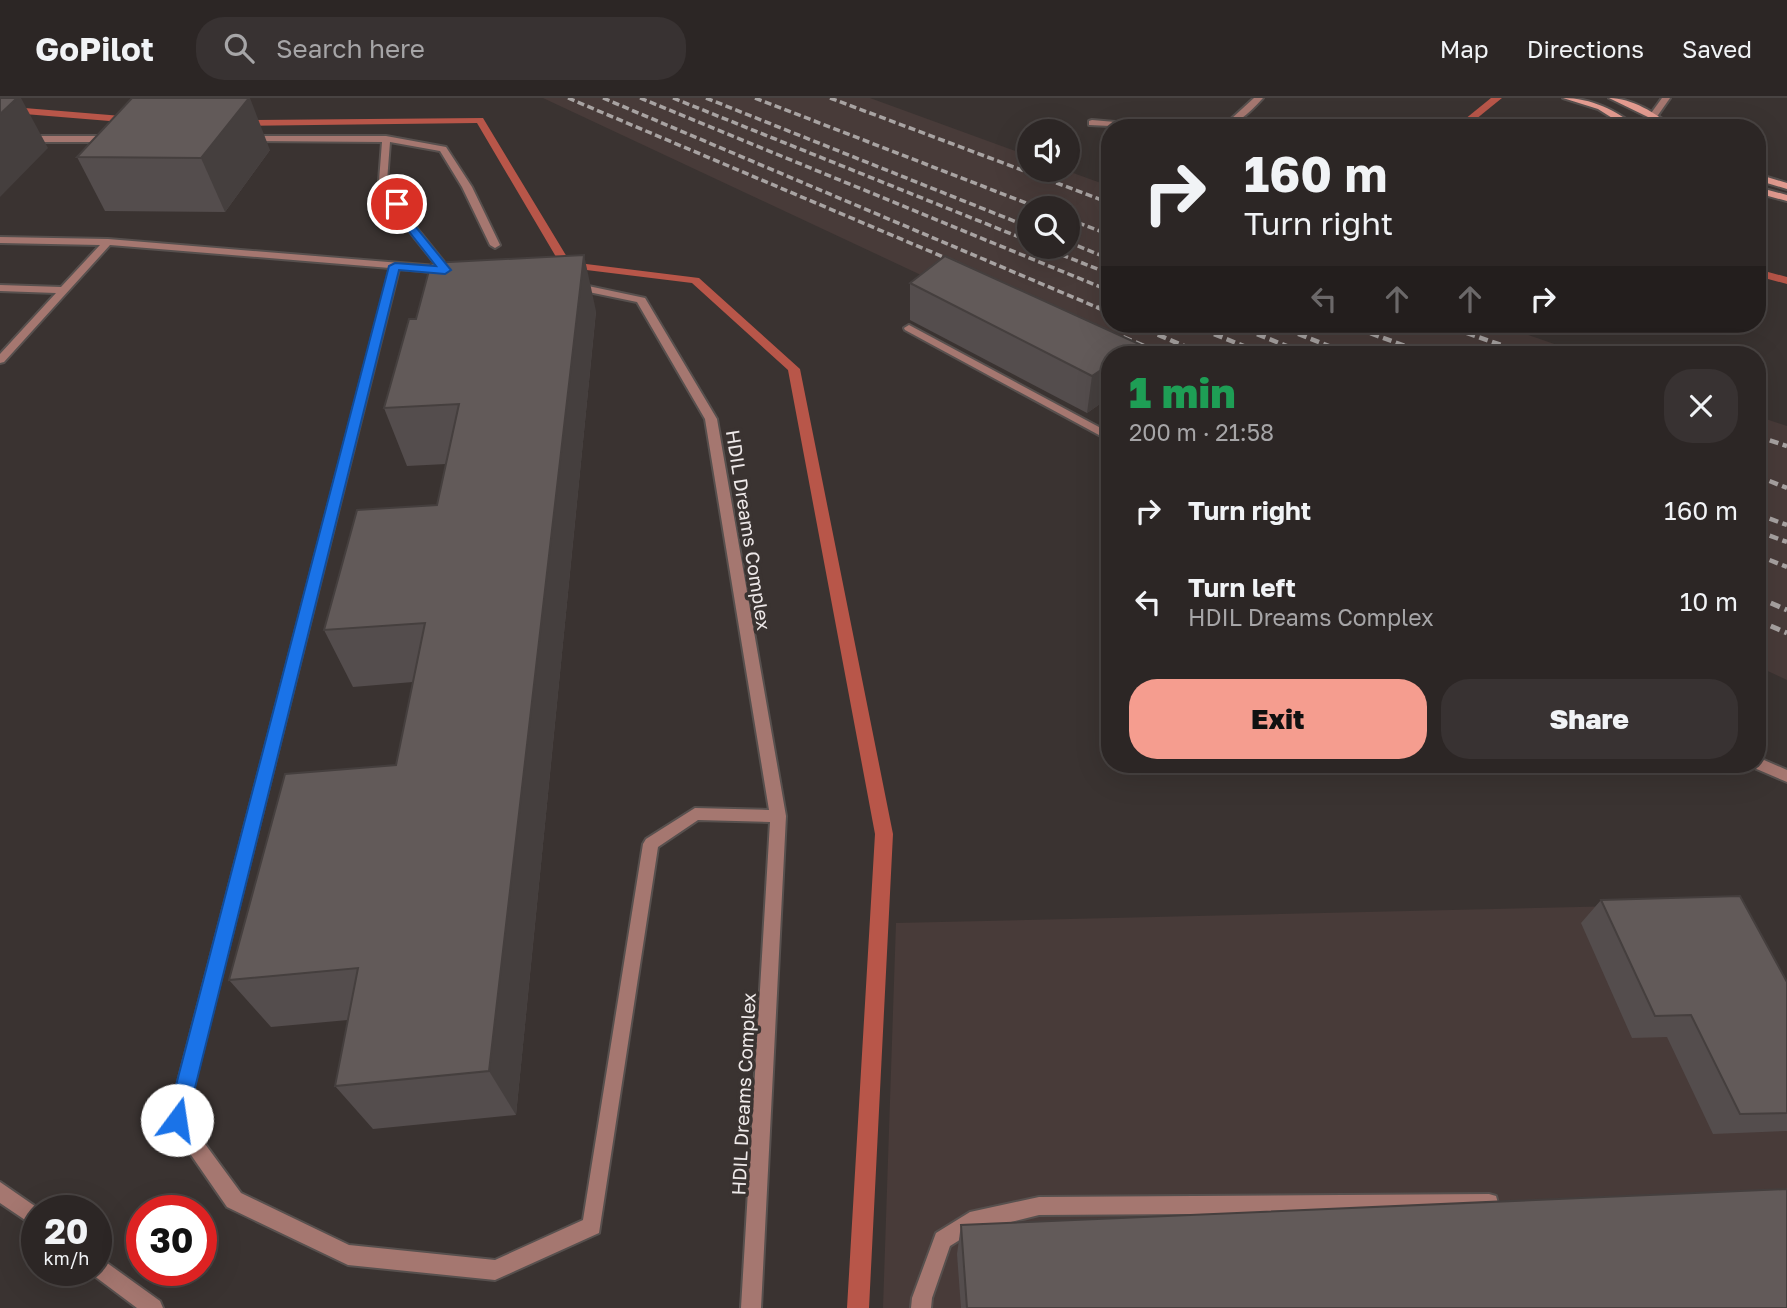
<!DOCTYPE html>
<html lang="en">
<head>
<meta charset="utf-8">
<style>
	:root { --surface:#2c2625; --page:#383232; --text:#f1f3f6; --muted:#a6a5a7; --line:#484342; --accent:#f59d8f }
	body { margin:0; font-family:"Golos Text",sans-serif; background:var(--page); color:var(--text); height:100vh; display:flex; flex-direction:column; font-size:26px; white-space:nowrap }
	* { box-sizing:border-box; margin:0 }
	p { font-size:23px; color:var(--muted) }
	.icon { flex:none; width:38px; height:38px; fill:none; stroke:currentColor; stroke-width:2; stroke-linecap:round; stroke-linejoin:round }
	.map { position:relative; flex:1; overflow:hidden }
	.details { position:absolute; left:1101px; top:248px; width:665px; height:427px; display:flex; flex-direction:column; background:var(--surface); border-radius:28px; box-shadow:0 7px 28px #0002,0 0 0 2px var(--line) }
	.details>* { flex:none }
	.top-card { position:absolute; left:1101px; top:21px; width:665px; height:214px; border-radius:28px; box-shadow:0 7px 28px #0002,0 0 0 2px var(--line); background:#2c2625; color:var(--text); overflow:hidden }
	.buttons { position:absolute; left:1017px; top:21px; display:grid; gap:14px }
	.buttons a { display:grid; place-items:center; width:63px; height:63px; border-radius:50%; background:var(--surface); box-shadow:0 7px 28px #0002,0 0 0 2px var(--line); font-size:35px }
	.speed { position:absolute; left:21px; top:1097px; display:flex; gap:14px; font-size:35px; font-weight:700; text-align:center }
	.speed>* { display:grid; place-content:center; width:91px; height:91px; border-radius:50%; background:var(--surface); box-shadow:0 7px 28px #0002,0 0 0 2px var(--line); line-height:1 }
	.speed small { font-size:18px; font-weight:400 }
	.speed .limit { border:10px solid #d22; background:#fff; color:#111 }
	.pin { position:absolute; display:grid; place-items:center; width:60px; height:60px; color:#fff; margin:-30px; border:4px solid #fff; border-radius:50%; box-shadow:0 2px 7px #0007 }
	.me { position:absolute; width:77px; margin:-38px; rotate:14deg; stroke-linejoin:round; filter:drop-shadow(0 0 5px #0008) }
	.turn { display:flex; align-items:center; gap:24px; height:147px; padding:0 28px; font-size:32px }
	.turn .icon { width:91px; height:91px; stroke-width:2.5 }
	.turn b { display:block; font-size:49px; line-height:60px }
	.lanes { display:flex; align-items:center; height:66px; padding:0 28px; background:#0003; justify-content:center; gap:35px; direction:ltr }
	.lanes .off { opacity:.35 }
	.round { display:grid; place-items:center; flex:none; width:74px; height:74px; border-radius:28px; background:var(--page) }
	.summary { display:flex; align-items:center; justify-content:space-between; height:119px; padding:0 28px }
	h1 { font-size:42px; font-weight:800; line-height:52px; color:#1e9e55 }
	.primary-button { display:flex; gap:14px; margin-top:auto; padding:14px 28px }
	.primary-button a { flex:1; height:80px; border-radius:28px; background:var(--accent); color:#111; font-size:28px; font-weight:800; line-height:80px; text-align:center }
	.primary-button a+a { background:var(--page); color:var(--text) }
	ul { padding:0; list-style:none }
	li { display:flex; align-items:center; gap:21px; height:91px; padding:0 28px }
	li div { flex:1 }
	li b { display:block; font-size:26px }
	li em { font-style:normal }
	header { display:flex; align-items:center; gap:42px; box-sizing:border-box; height:98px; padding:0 35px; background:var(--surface); border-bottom:2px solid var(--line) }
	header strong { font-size:33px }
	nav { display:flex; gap:38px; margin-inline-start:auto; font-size:24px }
	.search { width:490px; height:63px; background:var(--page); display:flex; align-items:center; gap:18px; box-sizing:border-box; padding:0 24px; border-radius:28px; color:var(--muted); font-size:26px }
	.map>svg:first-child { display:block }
	.built { fill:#483b39; fill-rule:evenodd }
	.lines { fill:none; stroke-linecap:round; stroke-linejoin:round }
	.stream { fill:#b85649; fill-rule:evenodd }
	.lane-casing { stroke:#57504e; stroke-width:4 }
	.street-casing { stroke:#57504e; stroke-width:4 }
	.secondary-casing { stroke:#57504e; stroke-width:4 }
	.lane { fill:#a57770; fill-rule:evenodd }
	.street { fill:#a57770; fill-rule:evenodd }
	.secondary { fill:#e49c91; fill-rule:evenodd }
	.rail-far2 { stroke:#a8a3a2; stroke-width:3.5; stroke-dasharray:7 3.5; stroke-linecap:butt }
	.rail-far1 { stroke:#a8a3a2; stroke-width:4.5; stroke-dasharray:9 4.5; stroke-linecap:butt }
	.rail { stroke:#a8a3a2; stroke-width:5; stroke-dasharray:10 5; stroke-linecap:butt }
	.wall { fill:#544d4d }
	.shaded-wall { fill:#453f3e }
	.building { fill:#625a59; stroke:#453f3e; stroke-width:2 }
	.route { fill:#1a73e8; stroke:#114b97; stroke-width:2 }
	.labels { text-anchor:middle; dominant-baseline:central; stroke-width:7; stroke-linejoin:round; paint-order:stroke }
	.street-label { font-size:19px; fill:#eee9e9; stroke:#3a3331 }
</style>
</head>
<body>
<header>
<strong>GoPilot</strong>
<div class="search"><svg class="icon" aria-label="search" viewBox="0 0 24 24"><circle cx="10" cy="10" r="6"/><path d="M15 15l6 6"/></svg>Search here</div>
<nav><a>Map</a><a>Directions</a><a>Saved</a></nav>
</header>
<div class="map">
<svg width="1787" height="1210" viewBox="0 0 1787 1210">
	<rect width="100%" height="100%" fill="#3a3331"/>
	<!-- built -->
	<g class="built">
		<path d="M 543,0 L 870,0 L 1029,58 L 1029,72 L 1065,72 L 1109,88 L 1110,226 L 1497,226 L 1586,257 L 1110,257 L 1109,265 ZM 1029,110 L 1068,110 L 1068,149 L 1029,149 Z"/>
		<path d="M 1757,318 L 1787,328 L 1787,582 L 1757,568 Z"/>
		<path d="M 1709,806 L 1787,947 L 1787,1210 L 883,1210 L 896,825 Z"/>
	</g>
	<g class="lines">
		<!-- stream -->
		<g class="stream">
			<path d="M 1491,0 L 1502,0 L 1465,30 L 1454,30 Z"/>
			<path d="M 0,8 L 134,19 L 139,22 L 134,25 L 0,14 Z"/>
			<path d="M 483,20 L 570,164 L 699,180 L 800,271 L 893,736 L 869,1210 L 847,1210 L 875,736 L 788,272 L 692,185 L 562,169 L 477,25 L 240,28 L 235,25 L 240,22 Z"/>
			<path d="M 1757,171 L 1787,179 L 1787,186 L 1757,178 Z"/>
		</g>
		<defs>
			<g id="lane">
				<path d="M 1254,0 L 1263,0 C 1248,16 1235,30 1213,30 L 1231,21 Z"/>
				<path d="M 1092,22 L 1150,27 L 1154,30 L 1089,27 L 1089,23 Z"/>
				<path d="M 909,227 L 1110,335 L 1110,343 L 905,232 L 904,230 Z"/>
				<path d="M 1757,659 L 1787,672 L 1787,684 L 1752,669 L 1751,667 L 1757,667 Z"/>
				<path d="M 1489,1096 L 1496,1098 L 1498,1105 L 1496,1112 L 1489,1114 L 1039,1117 L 974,1133 L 950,1148 L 932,1200 L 931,1210 L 911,1210 L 912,1200 L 936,1135 L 970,1114 L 1039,1099 Z"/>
			</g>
			<g id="street">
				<path d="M 1662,0 L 1670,0 L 1656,20 L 1650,20 L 1649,18 Z"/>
				<path d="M 0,38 L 111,38 L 115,41 L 111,44 L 0,44 Z"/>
				<path d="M 246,38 L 386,38 L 446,49 L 472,89 L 500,147 L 495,150 L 490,147 L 462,89 L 440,53 L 390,44 L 387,83 L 415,128 L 448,169 L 458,173 L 453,176 L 399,171 L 186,1020 L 241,1095 L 349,1147 L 495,1162 L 583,1122 L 643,746 L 646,741 L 695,710 L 769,712 L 705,321 L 637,204 L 574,191 L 569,188 L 574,185 L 645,200 L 717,321 L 786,718 L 761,1210 L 741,1210 L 770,724 L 698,722 L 658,749 L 599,1135 L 495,1182 L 348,1167 L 227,1109 L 171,1028 L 168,1022 L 390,170 L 110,147 L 4,264 L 0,265 L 0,256 L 56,195 L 0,193 L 0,187 L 61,189 L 100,147 L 0,145 L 0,139 L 108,141 L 437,168 L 406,129 L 379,83 L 382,44 L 243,43 L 243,39 Z"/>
				<path d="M 0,1084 L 42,1113 L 37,1113 L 37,1130 L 0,1105 Z"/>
				<path d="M 96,1157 L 160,1203 L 163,1210 L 137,1210 L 89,1174 L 96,1172 Z"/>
			</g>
			<g id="secondary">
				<path d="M 1563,0 C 1591,0 1616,12 1638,30 L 1628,30 L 1598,11 Z"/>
				<path d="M 1609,0 C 1631,0 1657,15 1673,30 L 1663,30 L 1650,20 Z"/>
				<path d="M 1757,76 L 1787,85 L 1787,91 L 1757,82 Z"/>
				<path d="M 1757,89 L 1787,97 L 1787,103 L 1757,95 Z"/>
			</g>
		</defs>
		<!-- lane casing -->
		<use href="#lane" class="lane-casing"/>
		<!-- street casing -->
		<use href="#street" class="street-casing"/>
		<!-- secondary casing -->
		<use href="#secondary" class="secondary-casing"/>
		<!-- lane -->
		<use href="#lane" class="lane"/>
		<!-- street -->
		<use href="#street" class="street"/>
		<!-- secondary -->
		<use href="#secondary" class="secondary"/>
		<!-- rail-far2 -->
		<g class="rail-far2">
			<path d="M 568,0 L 960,166"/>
			<path d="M 603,0 L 1101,211"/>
			<path d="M 640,0 L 1110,193"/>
			<path d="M 673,0 L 1029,143"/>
			<path d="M 706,0 L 1029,129"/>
			<path d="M 755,0 L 1039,110"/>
			<path d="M 830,0 L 1110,105"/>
			<path d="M 1068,121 L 1110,137"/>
			<path d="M 1068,144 L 1110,161"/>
			<path d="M 1042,149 L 1110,176"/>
		</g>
		<!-- rail-far1 -->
		<g class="rail-far1">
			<path d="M 1097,209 L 1110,215"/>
			<path d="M 1133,226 L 1205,257"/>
			<path d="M 1189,226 L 1266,257"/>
			<path d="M 1232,226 L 1309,257"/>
			<path d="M 1273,226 L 1352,257"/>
			<path d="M 1345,226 L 1430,257"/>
			<path d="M 1441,226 L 1530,257"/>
			<path d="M 1123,239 L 1165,257"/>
			<path d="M 1757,338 L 1787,348"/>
			<path d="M 1757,378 L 1787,390"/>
			<path d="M 1757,416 L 1787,427"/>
			<path d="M 1757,433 L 1787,444"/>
			<path d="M 1757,457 L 1787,469"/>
		</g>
		<!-- rail -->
		<g class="rail">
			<path d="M 1757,499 L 1787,512"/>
			<path d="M 1757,522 L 1787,535"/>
		</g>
	</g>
	<!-- wall -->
	<g class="wall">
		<path d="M 270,52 L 225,114 L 105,113 L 77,59 Z"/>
		<path d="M 910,185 L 1139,246 L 1137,257 L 1110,257 L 1110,299 L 1087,315 L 910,222 Z"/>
		<path d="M 596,213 L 516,1017 L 373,1031 L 335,988 L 348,922 L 271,929 L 229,882 L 396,667 L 413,584 L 353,589 L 324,532 L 437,407 L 446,366 L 407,368 L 384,310 Z"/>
		<path d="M 1601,802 L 1787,884 L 1787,1033 L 1713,1036 L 1667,939 L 1632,940 L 1581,825 Z"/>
		<path d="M 961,1127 L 1787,1210 L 961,1210 L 957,1156 Z"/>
	</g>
	<!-- shaded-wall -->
	<g class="shaded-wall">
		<path d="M 17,0 L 21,0 L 48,50 L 0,99 L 0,16 Z"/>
		<path d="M 249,0 L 250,0 L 270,52 L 225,114 L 201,60 Z"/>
		<path d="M 584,157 L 596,213 L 516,1017 L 489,973 Z"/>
		<path d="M 1139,246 L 1137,257 L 1122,257 Z"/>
		<path d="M 1110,266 L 1110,299 L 1087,315 L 1092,278 Z"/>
	</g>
	<!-- building -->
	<g class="building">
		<path d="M 0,0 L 17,0 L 0,16 Z"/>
		<path d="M 132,0 L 249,0 L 201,60 L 77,59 Z"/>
		<path d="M 584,157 L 489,973 L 335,988 L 358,870 L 229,882 L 285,676 L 396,667 L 425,525 L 324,532 L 357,412 L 437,407 L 459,306 L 384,310 L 409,221 L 416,221 L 431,165 Z"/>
		<path d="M 945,158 L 1139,246 L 1122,257 L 1110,257 L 1110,266 L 1092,278 L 910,185 Z"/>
		<path d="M 1740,798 L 1787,884 L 1787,1015 L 1740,1016 L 1691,917 L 1655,918 L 1601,802 Z"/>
		<path d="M 1787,1091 L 1787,1210 L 967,1210 L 961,1127 Z"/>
	</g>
	<!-- route -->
	<path class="route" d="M 393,104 L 401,104 L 415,128 L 451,172 L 445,176 L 399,172 L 187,1022 L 184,1029 L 177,1032 L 170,1029 L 167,1022 L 389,168 L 395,165 L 436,168 L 407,131 L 392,106 Z"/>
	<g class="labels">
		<!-- street labels -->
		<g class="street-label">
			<text transform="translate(749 432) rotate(81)">HDIL Dreams Complex</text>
			<text transform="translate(743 996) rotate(-87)">HDIL Dreams Complex</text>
		</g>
	</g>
</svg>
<div class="buttons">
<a><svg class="icon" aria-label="sound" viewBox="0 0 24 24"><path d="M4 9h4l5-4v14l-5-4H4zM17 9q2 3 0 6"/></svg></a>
<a><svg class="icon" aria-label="search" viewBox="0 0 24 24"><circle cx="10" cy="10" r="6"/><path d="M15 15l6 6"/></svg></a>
</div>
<div class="speed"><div>20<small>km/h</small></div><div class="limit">30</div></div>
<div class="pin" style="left:397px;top:106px;background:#d93025"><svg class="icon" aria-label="arrive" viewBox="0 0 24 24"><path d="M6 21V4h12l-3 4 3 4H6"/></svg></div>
<svg class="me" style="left:177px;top:1022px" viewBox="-20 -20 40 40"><circle r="19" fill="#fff"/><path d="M0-13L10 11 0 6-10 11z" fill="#1a73e8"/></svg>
<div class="top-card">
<div class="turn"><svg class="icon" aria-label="right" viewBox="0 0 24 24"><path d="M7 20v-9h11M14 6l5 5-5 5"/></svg><div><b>160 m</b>Turn right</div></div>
<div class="lanes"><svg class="icon off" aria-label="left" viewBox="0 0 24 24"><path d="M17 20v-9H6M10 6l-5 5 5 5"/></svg><svg class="icon off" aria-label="ahead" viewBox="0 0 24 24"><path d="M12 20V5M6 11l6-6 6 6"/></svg><svg class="icon off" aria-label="ahead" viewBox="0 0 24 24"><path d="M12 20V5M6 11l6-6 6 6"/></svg><svg class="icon" aria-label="right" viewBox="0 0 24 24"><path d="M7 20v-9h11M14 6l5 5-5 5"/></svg></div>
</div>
<section class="details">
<div class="summary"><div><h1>1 min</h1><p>200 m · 21:58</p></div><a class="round"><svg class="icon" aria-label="close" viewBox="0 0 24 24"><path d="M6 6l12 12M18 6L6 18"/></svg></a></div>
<ul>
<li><svg class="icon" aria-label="right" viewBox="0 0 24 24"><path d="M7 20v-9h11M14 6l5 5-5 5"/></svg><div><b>Turn right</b></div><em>160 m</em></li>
<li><svg class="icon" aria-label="left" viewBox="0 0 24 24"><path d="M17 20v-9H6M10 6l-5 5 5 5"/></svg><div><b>Turn left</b><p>HDIL Dreams Complex</p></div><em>10 m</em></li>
</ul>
<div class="primary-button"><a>Exit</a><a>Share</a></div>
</section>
</div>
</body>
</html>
